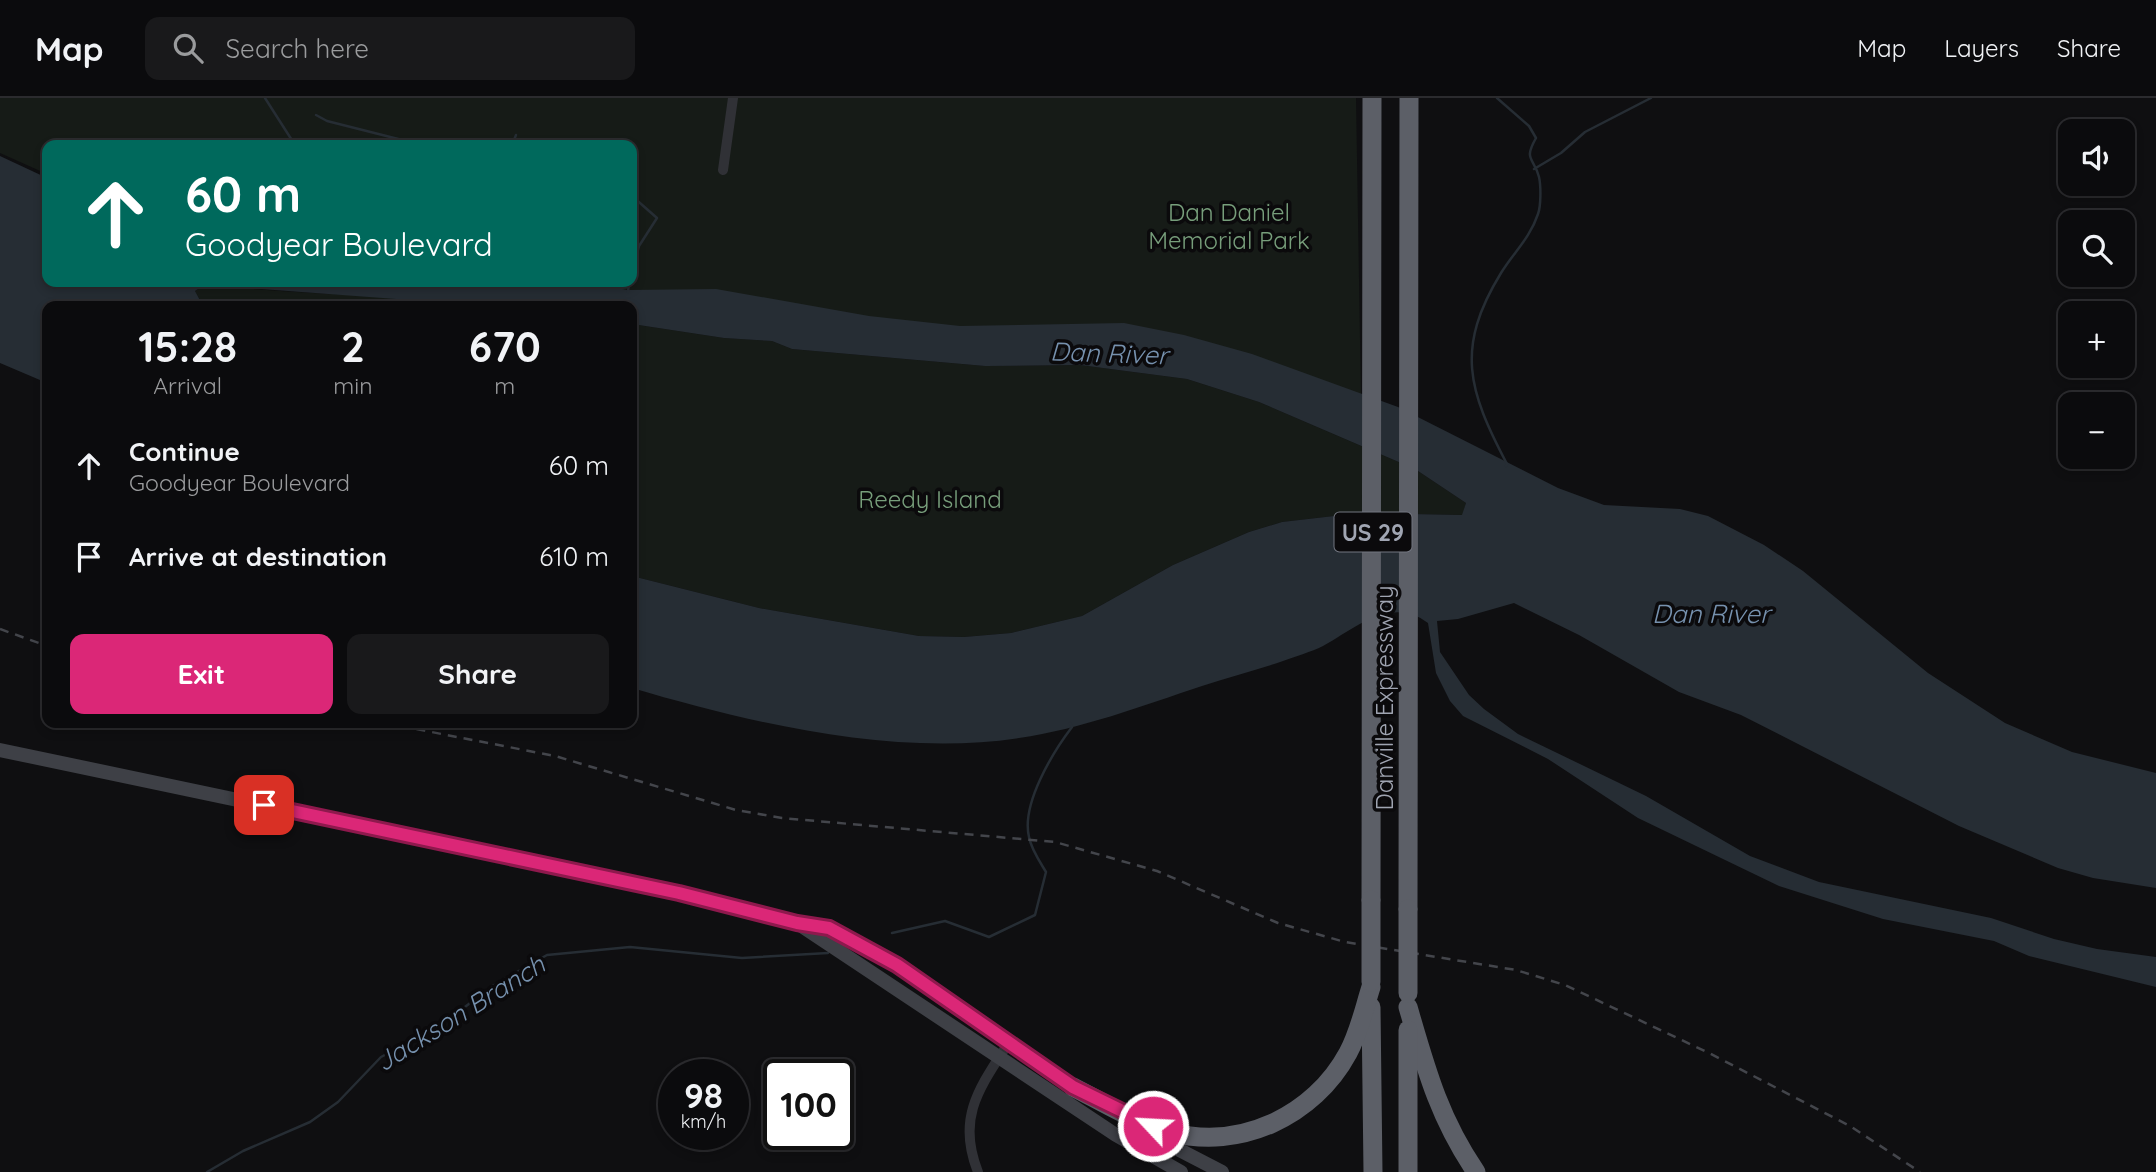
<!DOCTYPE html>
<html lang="en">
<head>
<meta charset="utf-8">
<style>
	:root { --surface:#0b0b0d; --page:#19191b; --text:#f1f3f6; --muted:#9a9b9d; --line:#2b2b2e; --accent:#db2777 }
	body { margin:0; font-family:Quicksand,sans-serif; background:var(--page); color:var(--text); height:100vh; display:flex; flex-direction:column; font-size:26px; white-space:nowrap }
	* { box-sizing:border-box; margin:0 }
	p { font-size:23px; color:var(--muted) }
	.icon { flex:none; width:38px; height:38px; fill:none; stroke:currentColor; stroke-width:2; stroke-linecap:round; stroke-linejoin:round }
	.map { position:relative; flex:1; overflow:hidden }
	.details { position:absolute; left:42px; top:203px; width:595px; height:427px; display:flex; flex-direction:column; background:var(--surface); border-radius:14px; box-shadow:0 4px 10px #0003,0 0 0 2px var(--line) }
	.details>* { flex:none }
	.hud { position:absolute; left:42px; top:42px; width:595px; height:147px; border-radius:14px; box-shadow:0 4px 10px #0003,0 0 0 2px var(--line); background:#00695c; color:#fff; overflow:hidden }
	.tools { position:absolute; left:2058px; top:21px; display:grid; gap:14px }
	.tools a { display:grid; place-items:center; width:77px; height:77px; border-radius:14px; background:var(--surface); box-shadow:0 4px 10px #0003,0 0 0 2px var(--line); font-size:35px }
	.speed { position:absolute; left:658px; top:961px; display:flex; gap:14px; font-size:35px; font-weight:700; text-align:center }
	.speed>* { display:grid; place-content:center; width:91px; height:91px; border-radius:50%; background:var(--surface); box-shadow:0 4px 10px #0003,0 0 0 2px var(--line); line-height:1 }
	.speed small { font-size:18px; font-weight:400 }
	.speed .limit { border:4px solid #111; border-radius:10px; background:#fff; color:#111 }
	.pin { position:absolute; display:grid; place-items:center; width:60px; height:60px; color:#fff; margin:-30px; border-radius:14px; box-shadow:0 4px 10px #0006 }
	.me { position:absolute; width:77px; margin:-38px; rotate:295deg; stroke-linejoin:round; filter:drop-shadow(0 0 5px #0008) }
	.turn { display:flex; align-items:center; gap:24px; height:147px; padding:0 28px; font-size:32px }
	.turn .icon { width:91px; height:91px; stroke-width:2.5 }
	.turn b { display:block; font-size:49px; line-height:60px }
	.eta { display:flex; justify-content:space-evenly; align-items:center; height:119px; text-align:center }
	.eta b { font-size:42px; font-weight:700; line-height:49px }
	.cta { display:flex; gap:14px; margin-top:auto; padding:14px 28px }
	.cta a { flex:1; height:80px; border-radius:14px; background:var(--accent); color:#fff; font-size:28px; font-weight:700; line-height:80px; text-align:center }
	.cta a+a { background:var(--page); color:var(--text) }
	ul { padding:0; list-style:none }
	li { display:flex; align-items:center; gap:21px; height:91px; padding:0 28px }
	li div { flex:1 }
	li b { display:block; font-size:26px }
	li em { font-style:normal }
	header { display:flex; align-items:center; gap:42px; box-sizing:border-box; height:98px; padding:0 35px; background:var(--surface); border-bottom:2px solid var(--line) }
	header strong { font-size:33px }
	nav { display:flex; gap:38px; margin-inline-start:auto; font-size:24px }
	.search { width:490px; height:63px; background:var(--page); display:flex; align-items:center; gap:18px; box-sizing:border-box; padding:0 24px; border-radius:14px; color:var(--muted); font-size:26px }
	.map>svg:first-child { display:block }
	.green { fill:#161b17 }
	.water { fill:#262d34 }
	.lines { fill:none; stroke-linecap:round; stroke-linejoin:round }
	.stream { stroke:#262d34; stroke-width:2.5 }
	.street { stroke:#303136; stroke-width:10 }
	.secondary { stroke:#3e4046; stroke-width:14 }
	.highway { stroke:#5c5f67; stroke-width:19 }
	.rail { stroke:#43454b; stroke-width:2.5; stroke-dasharray:9 7; stroke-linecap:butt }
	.highway-bridge { stroke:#5c5f67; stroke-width:19 }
	.route-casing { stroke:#8e194d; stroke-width:18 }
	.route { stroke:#db2777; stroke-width:12 }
	.labels { text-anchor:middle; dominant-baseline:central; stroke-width:7; stroke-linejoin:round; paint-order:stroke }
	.shield { fill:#0b0a0c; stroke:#737680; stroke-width:2 }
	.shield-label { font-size:23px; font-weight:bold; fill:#a0a5b2 }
	.park-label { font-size:24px; fill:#779e7b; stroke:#0b0a0c }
	.street-label { font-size:24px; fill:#a0a5b2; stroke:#0b0a0c }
	.water-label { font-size:26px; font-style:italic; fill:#7691ae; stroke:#0b0a0c }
</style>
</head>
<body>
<header>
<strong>Map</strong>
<div class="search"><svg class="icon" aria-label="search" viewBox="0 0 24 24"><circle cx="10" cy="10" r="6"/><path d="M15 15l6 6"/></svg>Search here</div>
<nav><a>Map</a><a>Layers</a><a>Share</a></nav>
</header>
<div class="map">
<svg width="2156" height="1074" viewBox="0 0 2156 1074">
	<rect width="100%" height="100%" fill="#0f0f11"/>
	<!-- green -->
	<g class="green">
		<path d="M 0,0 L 1356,0 L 1361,302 L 946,231 L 630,195 L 576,184 L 632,184 L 632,47 L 47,47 L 47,76 L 0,55 Z"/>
		<path d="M 222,188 C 312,198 402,196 491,208 L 203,208 L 195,193 L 201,189 Z"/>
		<path d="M 632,226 L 724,240 L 772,243 L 792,251 L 985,268 L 1080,267 L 1187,281 L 1259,304 L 1415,371 L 1466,405 L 1463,417 L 1360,415 L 1282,424 L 1249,434 L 1173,467 L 1082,518 L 1011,535 L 964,539 L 919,538 L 759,510 L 632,478 Z"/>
	</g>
	<!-- water -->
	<path class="water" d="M 0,58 L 47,80 L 47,184 L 589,184 L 627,192 L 716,191 L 869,218 L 960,228 L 1124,225 L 1184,237 L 1252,256 L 1398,309 L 1558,390 L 1604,407 L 1680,411 L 1708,418 L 1764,447 L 1803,473 L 1928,575 L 2005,625 L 2072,654 L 2156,675 L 2156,790 L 2093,780 L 2058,770 L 1959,728 L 1741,617 L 1679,594 L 1579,537 L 1514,505 L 1458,521 L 1437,523 L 1440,554 L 1469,597 L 1484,611 L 1518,636 L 1646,698 L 1750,758 L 1819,784 L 1991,820 L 2054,841 L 2097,851 L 2156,859 L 2156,889 L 2029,858 L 1994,843 L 1883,821 L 1779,788 L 1638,720 L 1548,661 L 1463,618 L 1450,603 L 1436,575 L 1428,525 C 1392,497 1355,530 1323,548 C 1311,554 1296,558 1283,563 C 1257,572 1229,579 1202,588 C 1142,608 1081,631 1019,640 C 894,659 751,625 632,590 L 632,478 L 759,510 L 919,538 L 964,539 L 1011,535 L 1082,518 L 1173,467 L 1249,434 L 1282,424 L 1360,415 L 1462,417 L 1466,405 L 1415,371 L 1259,304 L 1187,281 L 1080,267 L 985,268 L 792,251 L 772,243 L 724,240 L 632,226 L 632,208 L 491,208 L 222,188 L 201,189 L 195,193 L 203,208 L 47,208 L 47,285 L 0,265 Z"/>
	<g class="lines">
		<!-- stream -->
		<g class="stream">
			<path d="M 265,0 L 295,47"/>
			<path d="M 1497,0 L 1529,28 L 1536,40 C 1523,63 1534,59 1539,79 C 1541,88 1541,108 1538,116 C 1530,140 1514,154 1501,175 C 1455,250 1468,292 1507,366 L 1506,368"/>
			<path d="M 316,17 L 327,23 L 422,47"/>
			<path d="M 512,47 L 516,37"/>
			<path d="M 1534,71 L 1561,55 L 1585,34 L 1651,0"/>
			<path d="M 632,98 L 657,120 L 639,148 L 632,175"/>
			<path d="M 628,194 L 629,184"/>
			<path d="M 892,835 L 945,823 L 989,839 L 1035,817 L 1046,774 C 1040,764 1031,751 1029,739 C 1021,706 1053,654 1072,629 L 1070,625"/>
			<path d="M 207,1074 L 243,1053 L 310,1024 L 338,1004 L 381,959 L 441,927 L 494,887 L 547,857 L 630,849 L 742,860 L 828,855"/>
		</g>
		<!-- street -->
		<g class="street">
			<path d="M 723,72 L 733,0"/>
			<path d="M 978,1074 C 956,1019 980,989 1009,944"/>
		</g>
		<!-- secondary -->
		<g class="secondary">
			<path d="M 0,652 L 679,795 L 797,825 L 1116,1037 L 1181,1074"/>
			<path d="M 802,825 L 829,830 L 897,867 L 1082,994"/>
			<path d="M 1137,1030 L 1222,1074"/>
		</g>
		<!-- highway -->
		<g class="highway">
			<path d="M 1371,802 L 1372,0"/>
			<path d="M 1408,811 L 1409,0"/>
			<path d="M 1371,909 L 1373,1074"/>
			<path d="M 1408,909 C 1426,971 1439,1020 1476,1074"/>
			<path d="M 1073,989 C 1104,1005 1137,1025 1170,1034 C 1240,1053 1314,1018 1348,955 C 1359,935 1364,911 1371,889"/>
			<path d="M 1408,1074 L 1408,932"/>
		</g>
		<!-- rail -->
		<g class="rail">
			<path d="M 0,531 L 47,548"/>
			<path d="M 385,625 L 555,658 L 736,712 L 782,720 L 1055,744 L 1157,773 L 1278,825 L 1345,844 L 1516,872 L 1565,887 L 1709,955 L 1850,1028 L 1920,1074"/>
		</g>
		<!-- highway-bridge -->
		<g class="highway-bridge">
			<path d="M 1371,802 L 1371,884"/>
			<path d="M 1408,811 L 1408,895"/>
		</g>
	</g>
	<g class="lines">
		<defs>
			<path id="route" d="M 264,707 L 679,795 L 797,825 L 829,830 L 897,867 L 1073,989 L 1153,1028"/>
		</defs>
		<!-- route casing -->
		<use href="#route" class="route-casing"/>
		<!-- route -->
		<use href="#route" class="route"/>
	</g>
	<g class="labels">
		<!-- shield labels -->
		<rect class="shield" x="1334.5" y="414.5" width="77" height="39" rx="5"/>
		<g class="shield-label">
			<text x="1373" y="434">US 29</text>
		</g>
		<!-- park labels -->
		<g class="park-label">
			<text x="1229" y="114">Dan Daniel<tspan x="1229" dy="28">Memorial Park</tspan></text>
			<text x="930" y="401">Reedy Island</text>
		</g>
		<!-- street labels -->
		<g class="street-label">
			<text transform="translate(1384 600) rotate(-90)">Danville Expressway</text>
		</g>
		<!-- water labels -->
		<g class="water-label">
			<text transform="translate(1109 255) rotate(2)">Dan River</text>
			<text x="1711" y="515">Dan River</text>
			<text transform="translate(460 915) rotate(-32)">Jackson Branch</text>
		</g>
	</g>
</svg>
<div class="tools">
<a><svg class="icon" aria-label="sound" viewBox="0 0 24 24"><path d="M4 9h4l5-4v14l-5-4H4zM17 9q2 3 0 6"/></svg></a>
<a><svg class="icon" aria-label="search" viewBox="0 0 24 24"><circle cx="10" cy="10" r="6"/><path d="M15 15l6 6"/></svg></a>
<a>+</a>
<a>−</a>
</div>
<div class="speed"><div>98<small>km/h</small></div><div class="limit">100</div></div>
<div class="pin" style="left:264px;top:707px;background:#d93025"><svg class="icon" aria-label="arrive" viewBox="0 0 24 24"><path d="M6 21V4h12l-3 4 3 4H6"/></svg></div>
<svg class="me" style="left:1153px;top:1028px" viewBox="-20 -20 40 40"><circle r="17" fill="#db2777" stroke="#fff" stroke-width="3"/><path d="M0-11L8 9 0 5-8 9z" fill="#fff"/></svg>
<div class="hud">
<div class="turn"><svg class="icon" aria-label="ahead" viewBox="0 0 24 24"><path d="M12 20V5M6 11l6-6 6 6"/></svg><div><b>60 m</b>Goodyear Boulevard</div></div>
</div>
<section class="details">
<div class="eta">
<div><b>15:28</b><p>Arrival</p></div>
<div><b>2</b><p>min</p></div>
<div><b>670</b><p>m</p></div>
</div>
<ul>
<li><svg class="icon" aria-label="ahead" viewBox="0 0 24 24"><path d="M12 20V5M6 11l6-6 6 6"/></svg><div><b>Continue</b><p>Goodyear Boulevard</p></div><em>60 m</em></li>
<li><svg class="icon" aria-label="arrive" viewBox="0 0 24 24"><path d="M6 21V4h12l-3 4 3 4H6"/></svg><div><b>Arrive at destination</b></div><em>610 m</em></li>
</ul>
<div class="cta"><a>Exit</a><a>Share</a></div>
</section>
</div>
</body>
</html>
